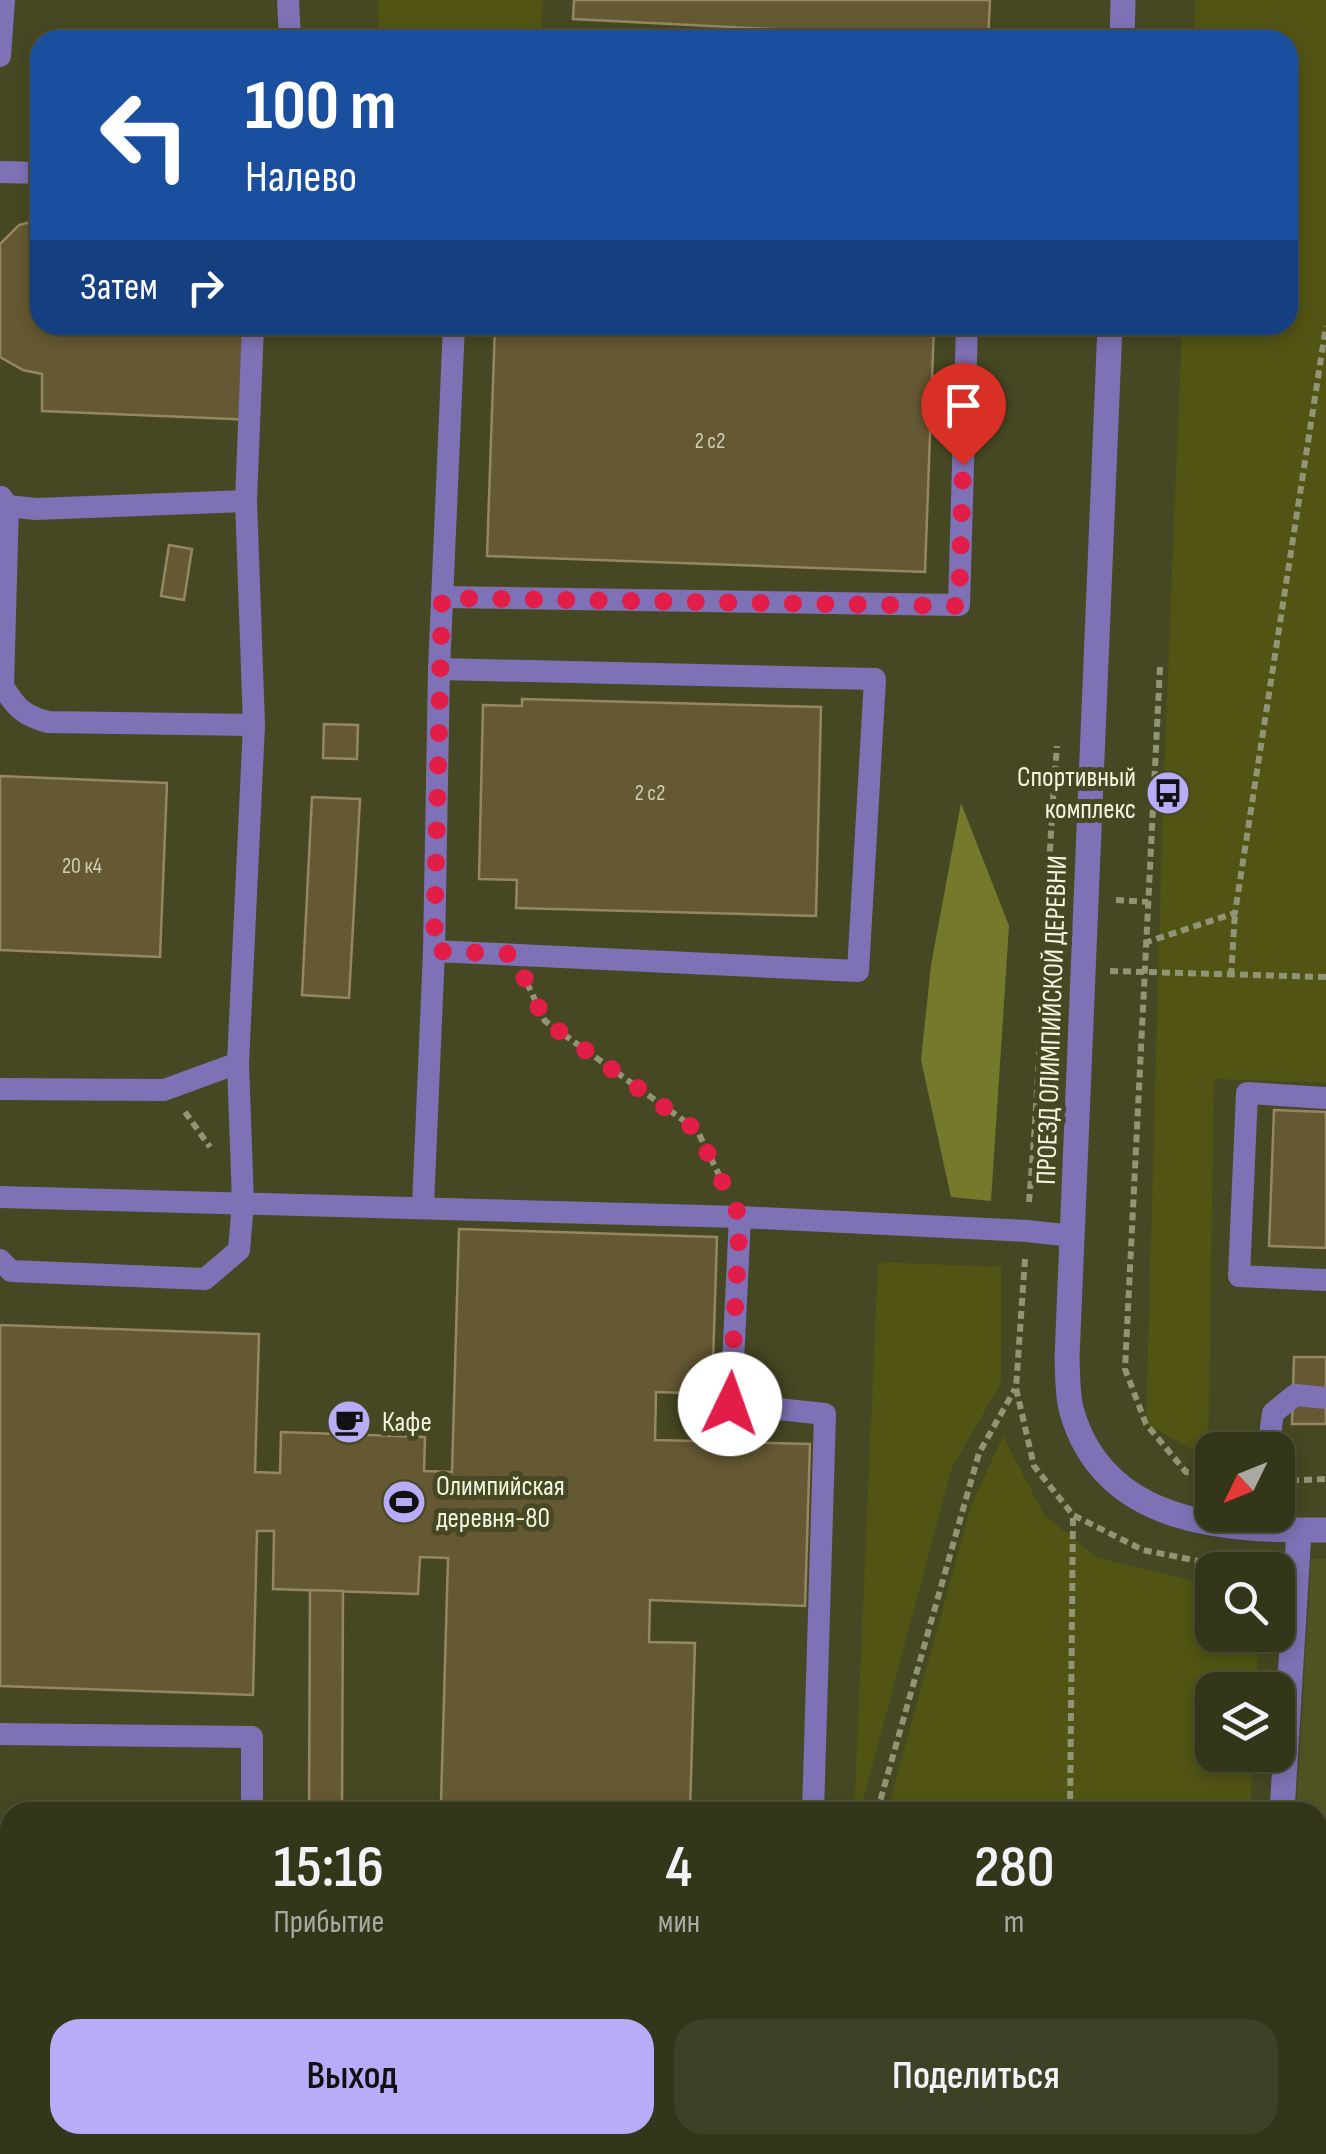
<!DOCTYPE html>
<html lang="ru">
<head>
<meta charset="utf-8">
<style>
	:root { --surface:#34361a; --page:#3f4127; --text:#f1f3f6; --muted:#a9aba2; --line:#4e5039; --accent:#b8abf7 }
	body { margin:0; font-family:"Sofia Sans Condensed",sans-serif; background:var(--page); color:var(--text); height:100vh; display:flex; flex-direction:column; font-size:38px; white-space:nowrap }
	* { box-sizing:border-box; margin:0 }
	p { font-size:32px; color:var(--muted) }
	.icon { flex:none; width:55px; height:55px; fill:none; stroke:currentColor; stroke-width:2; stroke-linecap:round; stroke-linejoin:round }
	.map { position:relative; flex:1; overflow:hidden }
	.drawer { position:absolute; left:0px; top:1802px; width:1328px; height:352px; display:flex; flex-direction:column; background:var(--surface); border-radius:30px 30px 0 0; box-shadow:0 5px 15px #0003,0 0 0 2px var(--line) }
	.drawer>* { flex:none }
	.top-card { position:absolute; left:30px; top:30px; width:1268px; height:305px; border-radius:30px; box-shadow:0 5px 15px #0003,0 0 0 2px var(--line); background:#1a4fa0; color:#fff; overflow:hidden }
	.needle { width:65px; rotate:227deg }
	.tools { position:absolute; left:1195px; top:1432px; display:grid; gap:20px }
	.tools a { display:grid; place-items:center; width:100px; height:100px; border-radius:20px; background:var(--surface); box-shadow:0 5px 15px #0003,0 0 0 2px var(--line); font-size:50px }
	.pin { position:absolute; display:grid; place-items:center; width:85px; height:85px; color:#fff; margin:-102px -42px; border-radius:50% 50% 50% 0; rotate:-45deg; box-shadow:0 0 10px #0007 }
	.pin .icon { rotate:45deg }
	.me { position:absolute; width:110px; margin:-55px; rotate:3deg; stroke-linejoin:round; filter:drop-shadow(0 0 8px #0008) }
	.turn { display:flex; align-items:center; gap:35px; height:210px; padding:0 50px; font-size:45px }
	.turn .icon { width:130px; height:130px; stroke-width:2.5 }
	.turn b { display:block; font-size:70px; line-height:85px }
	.then { display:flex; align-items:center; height:95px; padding:0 50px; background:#0003; gap:20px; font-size:38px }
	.eta { display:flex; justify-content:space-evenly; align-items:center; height:170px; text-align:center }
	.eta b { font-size:60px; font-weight:600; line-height:70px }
	.action { display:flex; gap:20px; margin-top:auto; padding:20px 50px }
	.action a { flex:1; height:115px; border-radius:30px; background:var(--accent); color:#111; font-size:40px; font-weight:600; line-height:115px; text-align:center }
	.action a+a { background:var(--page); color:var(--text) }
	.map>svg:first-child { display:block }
	.built { fill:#515325 }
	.green { fill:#515413 }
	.forest { fill:#75792b }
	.building { fill:#655933; stroke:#948761; stroke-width:2.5 }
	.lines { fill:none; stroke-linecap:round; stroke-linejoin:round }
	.path { stroke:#929476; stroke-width:6; stroke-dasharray:8 5; stroke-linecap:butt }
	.service { stroke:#7e71b5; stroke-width:22 }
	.minor { stroke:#7e71b5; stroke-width:25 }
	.tertiary { stroke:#7e71b5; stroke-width:25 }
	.route { stroke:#e11d48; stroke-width:18; stroke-dasharray:0 32.4 }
	.labels { text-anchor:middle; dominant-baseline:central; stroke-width:10; stroke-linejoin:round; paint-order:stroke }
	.number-label { font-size:22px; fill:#d0ceb5 }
	.poi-label { font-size:28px; fill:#f3f5e0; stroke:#464823; text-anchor:start }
	.street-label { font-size:28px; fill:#f3f5e0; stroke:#464823 }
</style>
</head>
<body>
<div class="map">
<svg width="1326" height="2154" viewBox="0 0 1326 2154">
	<rect width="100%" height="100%" fill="#464823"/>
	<!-- built -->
	<path class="built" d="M 1311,1559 L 1326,1559 L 1326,2154 L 823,2154 L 823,2145 L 1318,2145 L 1318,1812 L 1296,1812 Z"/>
	<!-- green -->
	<g class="green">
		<path d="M 378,0 L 543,0 L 541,40 L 378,40 Z"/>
		<path d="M 1195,0 L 1326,0 L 1326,1083 L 1214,1079 L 1208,1458 L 1146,1424 L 1163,797 L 1182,325 L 1288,325 L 1288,40 L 1193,40 Z"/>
		<path d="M 878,1262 L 1001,1267 L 1001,1383 L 952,1467 L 860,1812 L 854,1812 Z"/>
		<path d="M 1003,1436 L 1044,1515 L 1098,1558 L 1194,1581 L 1212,1580 L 1212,1635 L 1259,1635 L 1256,1690 L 1212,1690 L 1212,1755 L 1253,1755 L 1250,1812 L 887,1812 L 971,1506 Z"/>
		<rect x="398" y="2145" width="365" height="9"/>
	</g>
	<!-- forest -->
	<path class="forest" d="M 961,803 L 1009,926 L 991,1201 L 951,1197 L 921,1060 L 931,965 Z"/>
	<!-- building -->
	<g class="building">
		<path d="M 574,0 L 990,0 L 988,40 L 573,19 Z"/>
		<path d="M 33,221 L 40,222 L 40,325 L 259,325 L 255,420 L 42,411 L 42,374 L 23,370 L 0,357 L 0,244 L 19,225 Z"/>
		<path d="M 495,325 L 934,325 L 925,572 L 487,556 Z"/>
		<path d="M 169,545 L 192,549 L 184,600 L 161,596 Z"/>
		<path d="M 522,699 L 821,707 L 816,916 L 516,908 L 517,880 L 479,879 L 483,705 L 522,706 Z"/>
		<path d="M 324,724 L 358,725 L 357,759 L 323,758 Z"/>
		<path d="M 0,776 L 167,783 L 160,957 L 0,950 Z"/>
		<path d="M 312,797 L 360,799 L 349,998 L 302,995 Z"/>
		<path d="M 1274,1110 L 1326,1112 L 1326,1248 L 1269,1246 Z"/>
		<path d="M 459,1229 L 717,1237 L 712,1394 L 656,1392 L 655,1440 L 810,1444 L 805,1606 L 650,1600 L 649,1642 L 695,1643 L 690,1811 L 441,1802 L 448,1558 L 420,1557 L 418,1594 L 273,1589 L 274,1531 L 257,1531 L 253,1695 L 0,1686 L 0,1325 L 259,1334 L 255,1472 L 280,1473 L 281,1432 L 425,1437 L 424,1471 L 452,1472 Z"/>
		<path d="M 1294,1357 L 1326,1357 L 1326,1424 L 1292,1424 Z"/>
		<path d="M 310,1590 L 343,1591 L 342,1812 L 309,1812 Z"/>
		<path d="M 1318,1962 L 1326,1962 L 1326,2154 L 1068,2154 L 1069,2145 L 1318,2145 Z"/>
		<path d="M 843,2149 L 972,2154 L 843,2154 Z"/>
	</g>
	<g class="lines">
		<!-- path -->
		<g class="path">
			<path d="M 1160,667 L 1125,1369 L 1146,1424 L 1186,1472 L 1212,1475"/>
			<path d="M 1116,900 L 1148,902"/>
			<path d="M 1144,943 L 1235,913 L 1326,326"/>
			<path d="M 1110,971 L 1326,977"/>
			<path d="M 1231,976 L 1235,913"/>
			<path d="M 527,983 L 545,1021 L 697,1130 L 725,1187"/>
			<path d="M 185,1112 L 210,1147"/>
			<path d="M 1029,1202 C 1042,1050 1045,898 1057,746"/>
			<path d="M 1025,1259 L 1016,1388 L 1034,1466 L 1073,1515 L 1143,1550 L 1209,1563 L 1270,1566"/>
			<path d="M 1278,1481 L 1326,1479"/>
			<path d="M 877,1812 L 979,1453 L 1015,1389"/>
			<path d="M 1070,1812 L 1073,1515"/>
			<path d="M 1054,2145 L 1064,2154"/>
		</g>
		<!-- service -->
		<g class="service">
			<path d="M 288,0 L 290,40"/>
			<path d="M 0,56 L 4,0"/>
			<path d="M 0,172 L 40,173"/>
			<path d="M 1,497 L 8,506 L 36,509 L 246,501 L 253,325"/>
			<path d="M 8,506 L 3,686 C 15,707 24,716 48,722 L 254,725"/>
			<path d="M 442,597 L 959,605 L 967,325"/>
			<path d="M 434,951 L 858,971 L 875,679 L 439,669"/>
			<path d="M 0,1089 L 164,1090 L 238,1063"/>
			<path d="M 1326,1098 L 1247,1093 L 1239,1276 L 1326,1280"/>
			<path d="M 0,1197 L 740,1217"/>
			<path d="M 423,1206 L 434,951 L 439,669 L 454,325"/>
			<path d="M 0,1260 L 11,1271 L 205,1279 L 239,1250 L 243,1203 L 238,1063 L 254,725 L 246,501"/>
			<path d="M 1268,1450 L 1273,1413 L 1295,1395 L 1326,1398"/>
			<path d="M 0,1734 L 252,1737 L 252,1812"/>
			<path d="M 813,1812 L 825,1414 L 731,1404 L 740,1217 L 1027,1231 L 1073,1236"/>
			<path d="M 1318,1865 L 1326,1865"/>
			<path d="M 0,1989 L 10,1993"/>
			<path d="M 205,2145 L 209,2154"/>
			<path d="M 239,2154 L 239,2145"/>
			<path d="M 350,2154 L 351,2145"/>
		</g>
		<!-- minor -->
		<g class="minor">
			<path d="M 1282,1812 L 1299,1531"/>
			<path d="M 784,2154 L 785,2145"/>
		</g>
		<!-- tertiary -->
		<g class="tertiary">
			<path d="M 1122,40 L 1123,0"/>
			<path d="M 1110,325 L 1067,1358 C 1068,1375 1067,1396 1072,1412 C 1105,1526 1227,1531 1326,1530"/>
		</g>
	</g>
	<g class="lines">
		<!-- route -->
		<path class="route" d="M 730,1404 L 740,1217 L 696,1130 L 545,1021 L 513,954 L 434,951 L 442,598 L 959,606 L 963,465"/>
	</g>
	<!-- icons -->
	<defs>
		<symbol id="bus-disc" viewBox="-11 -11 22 22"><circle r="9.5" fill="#b8abf7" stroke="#464823"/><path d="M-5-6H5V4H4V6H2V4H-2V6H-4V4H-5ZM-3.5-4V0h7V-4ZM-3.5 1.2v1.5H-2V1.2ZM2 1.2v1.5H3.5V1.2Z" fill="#111"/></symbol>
		<symbol id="cafe-disc" viewBox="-11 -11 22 22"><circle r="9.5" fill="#b8abf7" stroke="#464823"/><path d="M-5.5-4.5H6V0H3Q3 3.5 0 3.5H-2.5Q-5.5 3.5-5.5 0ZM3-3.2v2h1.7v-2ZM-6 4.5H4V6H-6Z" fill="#111"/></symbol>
		<symbol id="stadium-disc" viewBox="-11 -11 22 22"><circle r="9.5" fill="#b8abf7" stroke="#464823"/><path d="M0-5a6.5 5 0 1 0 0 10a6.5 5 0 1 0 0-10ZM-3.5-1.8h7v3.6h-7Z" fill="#111"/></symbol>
	</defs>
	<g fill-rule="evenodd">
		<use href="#bus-disc" x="1143" y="768" width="50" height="50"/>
		<use href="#cafe-disc" x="324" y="1397" width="50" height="50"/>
		<use href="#stadium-disc" x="379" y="1477" width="50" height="50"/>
	</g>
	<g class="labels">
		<!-- number labels -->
		<g class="number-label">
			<text x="710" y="441">2 с2</text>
			<text x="650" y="793">2 с2</text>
			<text x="82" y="866">20 к4</text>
		</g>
		<!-- poi labels -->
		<g class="poi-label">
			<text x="1136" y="777" text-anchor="end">Спортивный<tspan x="1136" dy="32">комплекс</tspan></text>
			<text x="382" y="1422">Кафе</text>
			<text x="436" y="1486">Олимпийская<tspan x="436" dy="32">деревня-80</tspan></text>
		</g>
		<!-- street labels -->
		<g class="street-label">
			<text transform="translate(1052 1020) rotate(-88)">ПРОЕЗД ОЛИМПИЙСКОЙ ДЕРЕВНИ</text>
		</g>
	</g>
</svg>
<div class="tools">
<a><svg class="needle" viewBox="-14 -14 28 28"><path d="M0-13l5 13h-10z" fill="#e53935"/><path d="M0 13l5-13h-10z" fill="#a9aba2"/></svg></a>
<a><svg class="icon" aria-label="search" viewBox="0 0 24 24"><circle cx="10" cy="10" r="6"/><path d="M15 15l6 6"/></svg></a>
<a><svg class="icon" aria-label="layers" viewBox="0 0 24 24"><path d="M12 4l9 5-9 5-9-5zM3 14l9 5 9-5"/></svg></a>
</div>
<div class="pin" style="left:963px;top:465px;background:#d93025"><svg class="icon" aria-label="arrive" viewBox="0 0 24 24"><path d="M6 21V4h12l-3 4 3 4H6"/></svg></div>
<svg class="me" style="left:730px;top:1404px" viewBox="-20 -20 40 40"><circle r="19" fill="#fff"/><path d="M0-13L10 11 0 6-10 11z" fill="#e11d48"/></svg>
<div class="top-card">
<div class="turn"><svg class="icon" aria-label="left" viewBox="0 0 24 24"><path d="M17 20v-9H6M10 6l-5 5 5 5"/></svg><div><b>100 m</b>Налево</div></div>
<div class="then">Затем<svg class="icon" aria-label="right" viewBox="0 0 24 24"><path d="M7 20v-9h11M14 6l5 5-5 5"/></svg></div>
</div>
<section class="drawer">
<div class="eta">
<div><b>15:16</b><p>Прибытие</p></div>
<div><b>4</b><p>мин</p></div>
<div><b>280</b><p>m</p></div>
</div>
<div class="action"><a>Выход</a><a>Поделиться</a></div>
</section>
</div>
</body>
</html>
